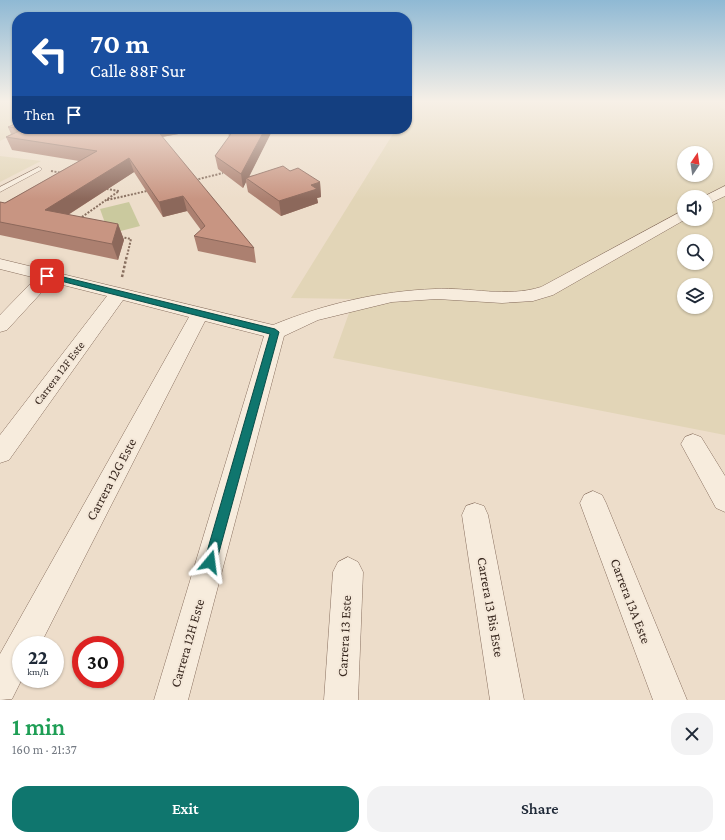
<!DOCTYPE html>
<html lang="en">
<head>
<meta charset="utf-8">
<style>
	:root { --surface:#fff; --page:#f2f2f3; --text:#1f2937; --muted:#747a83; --accent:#0f766e }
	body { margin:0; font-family:"Crimson Pro",serif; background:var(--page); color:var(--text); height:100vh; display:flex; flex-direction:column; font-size:15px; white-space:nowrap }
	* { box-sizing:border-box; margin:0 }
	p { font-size:13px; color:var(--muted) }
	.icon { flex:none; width:22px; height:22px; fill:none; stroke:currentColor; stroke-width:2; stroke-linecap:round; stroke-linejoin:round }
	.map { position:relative; height:700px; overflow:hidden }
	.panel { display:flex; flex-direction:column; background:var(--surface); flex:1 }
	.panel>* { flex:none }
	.guide { position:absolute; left:12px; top:12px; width:400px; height:122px; border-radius:16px; box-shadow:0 1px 3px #0004; background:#1a4fa0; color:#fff; overflow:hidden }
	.needle { width:26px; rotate:13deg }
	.tools { position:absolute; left:677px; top:146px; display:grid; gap:8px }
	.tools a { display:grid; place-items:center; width:36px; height:36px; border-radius:50%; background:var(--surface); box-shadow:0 1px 3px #0004; font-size:20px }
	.speed { position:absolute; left:12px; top:636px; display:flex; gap:8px; font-size:20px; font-weight:700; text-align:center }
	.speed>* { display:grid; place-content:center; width:52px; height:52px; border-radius:50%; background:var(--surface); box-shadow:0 1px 3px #0004; line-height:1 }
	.speed small { font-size:10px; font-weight:400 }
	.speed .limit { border:6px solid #d22; background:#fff; color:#111 }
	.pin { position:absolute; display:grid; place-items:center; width:34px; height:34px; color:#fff; margin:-17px; border-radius:8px; box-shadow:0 2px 6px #0006 }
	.me { position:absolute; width:44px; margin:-22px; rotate:16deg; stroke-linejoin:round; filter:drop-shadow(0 0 3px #0008) }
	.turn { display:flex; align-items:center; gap:14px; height:84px; padding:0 12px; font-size:18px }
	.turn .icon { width:52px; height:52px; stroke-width:2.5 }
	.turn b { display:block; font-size:28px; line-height:34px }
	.then { display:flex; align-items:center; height:38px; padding:0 12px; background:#0003; gap:8px; font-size:15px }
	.round { display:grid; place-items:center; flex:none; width:42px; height:42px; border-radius:16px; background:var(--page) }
	.head { display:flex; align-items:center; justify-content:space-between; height:68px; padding:0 12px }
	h1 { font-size:24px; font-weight:600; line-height:30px; color:#1e9e55 }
	.primary-button { display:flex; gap:8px; margin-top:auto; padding:8px 12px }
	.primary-button a { flex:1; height:46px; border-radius:16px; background:var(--accent); color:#fff; font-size:16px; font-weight:600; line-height:46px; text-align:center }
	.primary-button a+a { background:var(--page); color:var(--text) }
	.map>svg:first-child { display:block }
	.farmland { fill:#e2d5b7; fill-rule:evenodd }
	.green { fill:#cac99e }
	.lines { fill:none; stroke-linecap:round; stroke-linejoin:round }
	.lane-casing { stroke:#886f5f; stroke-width:1 }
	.street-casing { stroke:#886f5f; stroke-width:1 }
	.path-far1 { stroke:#886f5f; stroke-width:2; stroke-dasharray:2 1.5; stroke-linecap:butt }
	.path { stroke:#886f5f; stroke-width:2.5; stroke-dasharray:2.5 2; stroke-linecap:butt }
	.lane { fill:#f7ecdd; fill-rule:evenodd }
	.street { fill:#f7ecdd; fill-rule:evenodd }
	.wall { fill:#ac8070 }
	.shaded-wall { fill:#8c685b }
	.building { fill:#c89582; stroke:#8c685b }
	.route { fill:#0f766e; stroke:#0a4d48 }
	.labels { text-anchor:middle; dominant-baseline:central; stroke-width:4; stroke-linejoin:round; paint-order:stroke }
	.street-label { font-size:12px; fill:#3a2a21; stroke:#f4e8d9 }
	.near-street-label { font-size:14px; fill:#3a2a21; stroke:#f4e8d9 }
</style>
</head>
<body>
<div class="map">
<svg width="725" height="700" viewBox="0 0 725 700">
	<rect width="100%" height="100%" fill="#edddca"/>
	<!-- farmland -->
	<g class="farmland">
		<path d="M 0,101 L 17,101 L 17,129 L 23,129 L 0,141 Z"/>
		<path d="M 407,101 L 718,101 L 720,107 L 725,110 L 725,435 L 333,358 L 354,299 L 291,298 L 396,129 L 407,129 ZM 684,153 L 706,153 L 706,175 L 684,175 ZM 684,197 L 706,197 L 706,219 L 684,219 ZM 684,241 L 706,241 L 706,263 L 684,263 ZM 684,285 L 706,285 L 706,307 L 684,307 Z"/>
		<path d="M 0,156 L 41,161 L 0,182 Z"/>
	</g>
	<!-- green -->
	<path class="green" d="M 129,202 L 140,226 L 109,234 L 100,209 Z"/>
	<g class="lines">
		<defs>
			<path id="lane" d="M 39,167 L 42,169 L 41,170 L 0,192 L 0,187 Z"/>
			<g id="street">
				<path d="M 725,186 L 725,196 L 706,205 L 706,197 L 703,197 Z"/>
				<path d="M 684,210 L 684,219 L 686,219 L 553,295 L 533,301 L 502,303 L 437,299 L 392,302 L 318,320 L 284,336 L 188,700 L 154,700 L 264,336 L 205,321 L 40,645 L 21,645 L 22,679 L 12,699 L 0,700 L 0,654 L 189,317 L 123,300 L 9,460 L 0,463 L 0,435 L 107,296 L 51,282 L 7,330 L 0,332 L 0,315 L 36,278 L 0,269 L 0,259 L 273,325 C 324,304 380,291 435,289 C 471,287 506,298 541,287 Z"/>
				<path d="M 693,434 L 701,437 L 725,476 L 725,512 L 716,508 L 681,444 L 685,437 Z"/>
				<path d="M 593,491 L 602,495 L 606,503 L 687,700 L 653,700 L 580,503 L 584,495 Z"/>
				<path d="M 475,503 L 484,506 L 488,515 L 524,700 L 490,700 L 462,515 L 466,506 Z"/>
				<path d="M 348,557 L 358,562 L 363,572 L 358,700 L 324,700 L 333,572 L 338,562 Z"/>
			</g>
		</defs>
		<!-- lane casing -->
		<use href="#lane" class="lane-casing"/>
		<!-- street casing -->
		<use href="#street" class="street-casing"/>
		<!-- path-far1 -->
		<g class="path-far1">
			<path d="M 51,171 L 62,173"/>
			<path d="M 195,180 L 223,173"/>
			<path d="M 107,200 L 147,191"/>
			<path d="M 79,219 L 119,191 L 107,189"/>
			<path d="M 121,237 L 131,239 L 127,256"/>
		</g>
		<!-- path -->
		<path class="path" d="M 122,277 L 127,255"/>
		<!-- lane -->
		<use href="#lane" class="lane"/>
		<!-- street -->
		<use href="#street" class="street"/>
	</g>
	<!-- wall -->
	<g class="wall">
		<path d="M 17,123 L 17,129 L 184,129 L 184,133 L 162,137 L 254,248 L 256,263 L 198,251 L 194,236 L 201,230 L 187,211 L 163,217 L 134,172 L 68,215 L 118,224 L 124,240 L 118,260 L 0,235 L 0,202 L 5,203 L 79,161 L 12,150 L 6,137 L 11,134 L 8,127 Z"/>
		<path d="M 229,129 L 273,129 L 249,176 L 290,171 L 320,182 L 321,197 L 317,198 L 318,203 L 281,216 L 248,192 L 246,182 L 243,188 L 218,169 L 215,156 L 229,137 L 228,131 Z"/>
	</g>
	<!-- shaded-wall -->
	<g class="shaded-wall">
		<path d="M 154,129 L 184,129 L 184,133 L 156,138 Z"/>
		<path d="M 265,129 L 273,129 L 248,179 L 246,178 L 246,182 L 243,188 L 241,174 Z"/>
		<path d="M 129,158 L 134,172 L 52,225 L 45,210 Z"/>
		<path d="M 320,182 L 321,197 L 317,198 L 318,203 L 281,216 L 279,201 L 311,185 Z"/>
		<path d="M 183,196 L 187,211 L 163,217 L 159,202 Z"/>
		<path d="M 118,224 L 124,240 L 118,260 L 112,244 Z"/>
	</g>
	<!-- building -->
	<g class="building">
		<path d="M 17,123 L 17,128 L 8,127 Z"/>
		<path d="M 24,129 L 156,129 L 254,248 L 194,236 L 205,226 L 183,196 L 159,202 L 129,158 L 45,210 L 118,224 L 112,244 L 0,222 L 0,202 L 5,203 L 97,151 L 6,137 Z"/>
		<path d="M 229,129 L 265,129 L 241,174 L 215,156 L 233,131 L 228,131 Z"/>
		<path d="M 283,166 L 290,171 L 298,168 L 320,182 L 311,185 L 317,189 L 279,201 L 246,178 Z"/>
	</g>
	<!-- sky -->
	<linearGradient id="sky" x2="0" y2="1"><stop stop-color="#8fb9d4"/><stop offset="0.51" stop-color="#f7f0e7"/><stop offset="1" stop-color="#f7f0e7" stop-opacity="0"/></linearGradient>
	<rect width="725" height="199" fill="url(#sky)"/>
	<!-- route -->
	<path class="route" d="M 47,273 L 275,329 L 279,332 L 215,567 L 210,568 L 205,567 L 204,562 L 270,334 L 45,277 L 44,276 Z"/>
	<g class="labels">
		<!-- street labels -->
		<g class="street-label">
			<text transform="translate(59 373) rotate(-53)">Carrera 12F Este</text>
		</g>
		<!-- near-street labels -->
		<g class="near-street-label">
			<text transform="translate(111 479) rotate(-62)">Carrera 12G Este</text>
			<text transform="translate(631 601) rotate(69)">Carrera 13A Este</text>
			<text transform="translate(491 607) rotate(80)">Carrera 13 Bis Este</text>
			<text transform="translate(344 636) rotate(-87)">Carrera 13 Este</text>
			<text transform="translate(187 643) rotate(-74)">Carrera 12H Este</text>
		</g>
	</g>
</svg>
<div class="tools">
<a><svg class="needle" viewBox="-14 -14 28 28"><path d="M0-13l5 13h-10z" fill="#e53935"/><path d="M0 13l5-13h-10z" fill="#747a83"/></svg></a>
<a><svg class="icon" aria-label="sound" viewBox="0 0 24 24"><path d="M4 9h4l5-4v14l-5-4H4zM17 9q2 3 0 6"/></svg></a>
<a><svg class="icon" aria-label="search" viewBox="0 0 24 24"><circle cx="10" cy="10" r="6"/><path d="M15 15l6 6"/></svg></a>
<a><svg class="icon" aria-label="layers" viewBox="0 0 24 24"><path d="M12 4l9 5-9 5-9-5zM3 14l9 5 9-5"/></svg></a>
</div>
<div class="speed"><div>22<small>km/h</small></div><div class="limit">30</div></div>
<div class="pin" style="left:47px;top:276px;background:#d93025"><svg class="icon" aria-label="arrive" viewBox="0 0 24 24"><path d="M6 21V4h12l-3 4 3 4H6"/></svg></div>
<svg class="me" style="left:210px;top:562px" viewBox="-20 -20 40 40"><path d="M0-17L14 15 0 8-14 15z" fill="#0f766e" stroke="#fff" stroke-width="4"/></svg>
<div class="guide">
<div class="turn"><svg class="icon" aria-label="left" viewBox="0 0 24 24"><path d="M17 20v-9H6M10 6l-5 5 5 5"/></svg><div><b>70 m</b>Calle 88F Sur</div></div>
<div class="then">Then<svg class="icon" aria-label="arrive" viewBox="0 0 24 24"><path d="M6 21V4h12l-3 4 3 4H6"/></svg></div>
</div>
</div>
<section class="panel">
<div class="head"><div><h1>1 min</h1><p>160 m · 21:37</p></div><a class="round"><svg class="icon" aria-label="close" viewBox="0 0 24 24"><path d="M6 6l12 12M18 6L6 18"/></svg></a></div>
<div class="primary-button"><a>Exit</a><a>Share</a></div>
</section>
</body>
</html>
